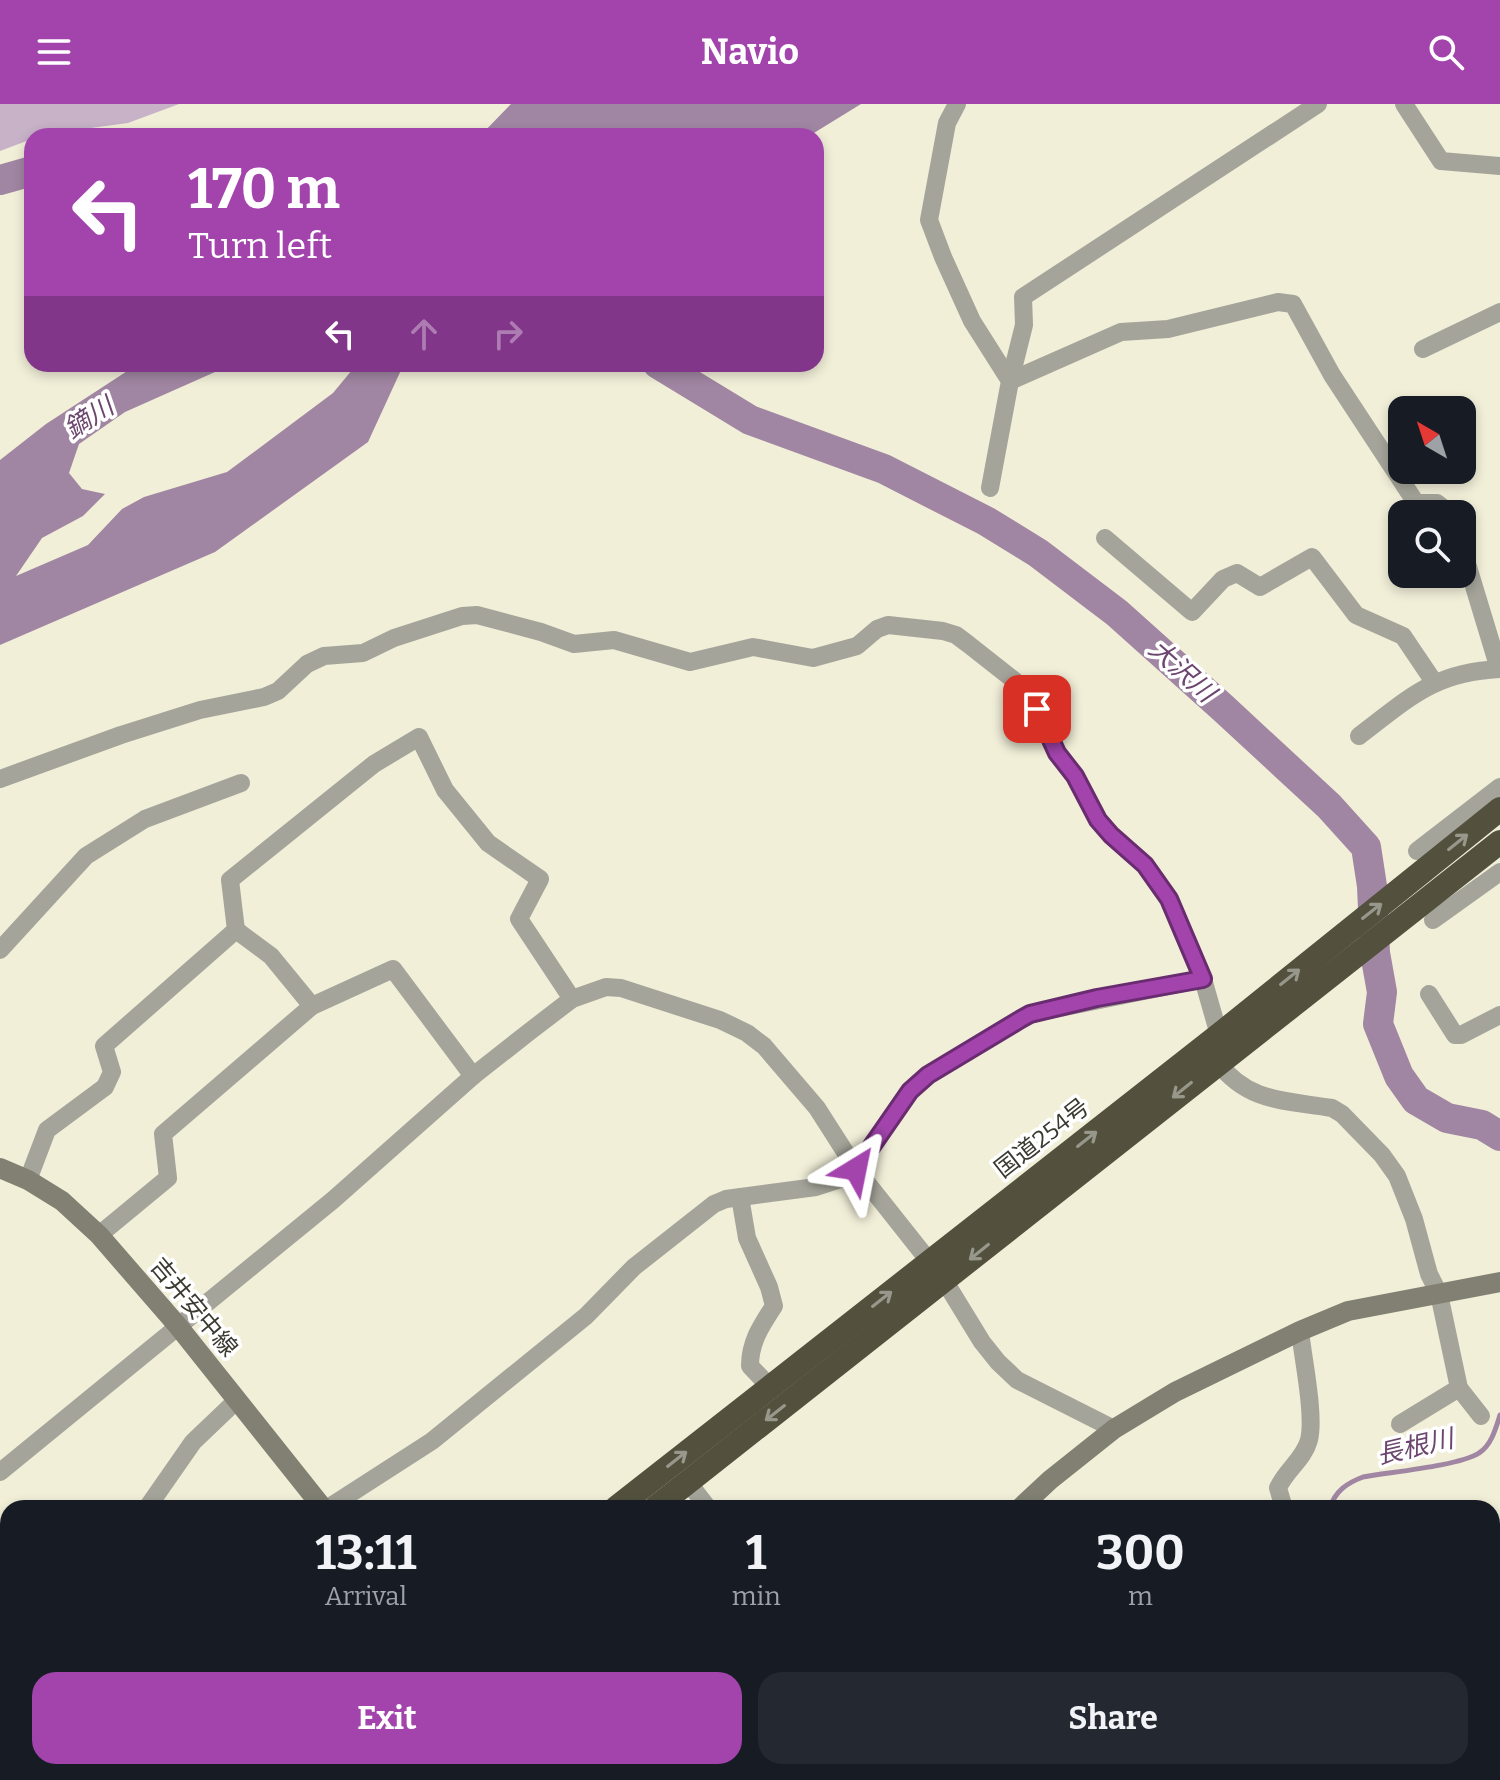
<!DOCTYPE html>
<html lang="en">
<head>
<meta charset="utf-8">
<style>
	:root { --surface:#171b24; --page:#242831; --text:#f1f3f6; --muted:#9ea1a6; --accent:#a344ad }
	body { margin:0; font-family:Bitter,"Noto Sans JP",serif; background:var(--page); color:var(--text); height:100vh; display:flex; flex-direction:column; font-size:30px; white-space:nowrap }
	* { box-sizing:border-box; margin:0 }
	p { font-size:26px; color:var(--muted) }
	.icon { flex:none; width:44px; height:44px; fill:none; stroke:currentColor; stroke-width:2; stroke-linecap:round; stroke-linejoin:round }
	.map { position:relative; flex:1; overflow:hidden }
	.drawer { position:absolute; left:0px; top:1396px; width:1500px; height:280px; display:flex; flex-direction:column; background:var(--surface); border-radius:24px 24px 0 0; box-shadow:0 4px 12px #0003 }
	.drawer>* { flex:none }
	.banner { position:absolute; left:24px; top:24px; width:800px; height:244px; border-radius:24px; box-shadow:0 4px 12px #0003; background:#a344ad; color:#fff; overflow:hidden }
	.needle { width:52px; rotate:321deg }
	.controls { position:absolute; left:1388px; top:292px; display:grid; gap:16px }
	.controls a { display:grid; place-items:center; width:88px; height:88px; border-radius:16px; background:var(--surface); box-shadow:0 4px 12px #0003; font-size:40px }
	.pin { position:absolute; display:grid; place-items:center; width:68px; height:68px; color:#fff; margin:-34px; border-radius:16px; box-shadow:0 4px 12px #0006 }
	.me { position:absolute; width:88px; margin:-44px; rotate:35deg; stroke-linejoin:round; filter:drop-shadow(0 0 6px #0008) }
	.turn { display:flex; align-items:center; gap:28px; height:168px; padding:0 32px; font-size:36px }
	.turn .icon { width:104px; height:104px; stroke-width:2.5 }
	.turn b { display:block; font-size:56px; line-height:68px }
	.lanes { display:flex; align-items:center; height:76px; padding:0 32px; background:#0003; justify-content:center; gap:40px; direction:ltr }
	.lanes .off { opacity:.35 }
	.eta { display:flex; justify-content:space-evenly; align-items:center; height:136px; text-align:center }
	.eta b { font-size:48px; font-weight:700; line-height:56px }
	.button { display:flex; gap:16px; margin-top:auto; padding:16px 32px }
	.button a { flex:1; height:92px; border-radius:24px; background:var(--accent); color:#fff; font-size:32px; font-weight:700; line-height:92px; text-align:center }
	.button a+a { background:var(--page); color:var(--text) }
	header { display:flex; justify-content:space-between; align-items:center; height:104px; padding:0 32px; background:var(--accent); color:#fff; font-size:36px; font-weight:700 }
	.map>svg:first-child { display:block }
	.green { fill:#c7b2c8 }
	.water { fill:#a086a2 }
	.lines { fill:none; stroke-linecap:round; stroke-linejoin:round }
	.stream { stroke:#a086a2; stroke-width:5 }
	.river { stroke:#a086a2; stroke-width:30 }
	.street { stroke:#a4a49a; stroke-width:18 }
	.secondary { stroke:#818072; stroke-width:20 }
	.highway { stroke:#53513e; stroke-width:24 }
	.oneway { stroke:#98978b }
	.route-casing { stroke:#6a2c70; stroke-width:20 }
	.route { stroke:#a344ad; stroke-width:14 }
	.labels { text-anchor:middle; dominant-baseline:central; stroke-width:7; stroke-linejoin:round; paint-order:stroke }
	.street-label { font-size:24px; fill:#3b3a31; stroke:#fff }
	.water-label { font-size:26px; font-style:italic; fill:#6c466f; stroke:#fff }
</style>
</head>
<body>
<header><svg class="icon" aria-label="menu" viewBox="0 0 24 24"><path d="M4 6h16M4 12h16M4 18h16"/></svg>Navio<svg class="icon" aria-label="search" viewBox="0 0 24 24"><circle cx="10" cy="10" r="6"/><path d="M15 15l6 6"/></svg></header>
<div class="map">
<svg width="1500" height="1676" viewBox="0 0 1500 1676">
	<rect width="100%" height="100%" fill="#f1efd8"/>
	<!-- green -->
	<path class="green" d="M 0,0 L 179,0 L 128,19 L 32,32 L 32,35 L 0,47 Z"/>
	<!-- water -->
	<g class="water">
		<path d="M 511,0 L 861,0 L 809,32 L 480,32 Z"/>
		<path d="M 138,260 L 233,260 L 125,308 L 79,340 L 69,369 L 82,385 L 105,390 L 83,412 L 42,434 L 16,472 L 88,441 L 122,405 L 144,393 L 227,368 L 333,289 L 357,260 L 408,260 L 402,264 L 368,338 L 215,448 L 0,541 L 0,356 L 46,320 Z"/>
	</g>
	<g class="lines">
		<!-- stream -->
		<g class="stream">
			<path d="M 1330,1404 C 1335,1387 1347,1379 1363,1373 C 1390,1368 1459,1362 1479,1349 C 1491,1342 1496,1324 1500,1311"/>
			<path d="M 1091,1676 L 1101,1668"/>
		</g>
		<!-- river -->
		<g class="river">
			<path d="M 0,76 L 32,67"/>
			<path d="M 658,260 L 750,316 L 884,365 L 986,417 L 1038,449 L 1117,509 L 1223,604 L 1329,702 L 1366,743 L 1372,782 L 1375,849 L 1382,888 L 1378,920 L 1399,972 L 1416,996 L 1447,1014 L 1482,1021 L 1500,1032"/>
		</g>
		<!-- street -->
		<g class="street">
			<path d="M 957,0 L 947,19 L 929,116 L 943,153 L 972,217 L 1010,277 L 990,384"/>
			<path d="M 1404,0 L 1441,57 L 1500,62"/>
			<path d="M 1423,245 L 1500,208"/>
			<path d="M 1010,277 L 1121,228 L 1168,225 L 1278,198 L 1293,200 L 1332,271 L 1416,399 L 1437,399 L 1451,410"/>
			<path d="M 1010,277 L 1024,221 L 1023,193 L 1318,0"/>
			<path d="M 1105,434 L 1192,508 L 1223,475 L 1237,469 L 1260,483 L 1312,453 L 1356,511 L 1403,532 L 1434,578"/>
			<path d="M 1462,443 L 1499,565"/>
			<path d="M 1359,632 C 1409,594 1434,568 1500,565"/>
			<path d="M 0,675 L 121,631 L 200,606 L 264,593 L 278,587 L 307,560 L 324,552 L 363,549 L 394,534 L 462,512 L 477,511 L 541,528 L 574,540 L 614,536 L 690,558 L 753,543 L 813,554 L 857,542 L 877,525 L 888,521 L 943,527 L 956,531 L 968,540 L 1015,577 L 1037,605 L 1057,649 L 1075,672 L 1098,716 L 1111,731 L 1145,761 L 1169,795 L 1203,875 L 1219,931"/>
			<path d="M 1417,747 L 1500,683"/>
			<path d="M 1433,816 L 1500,768"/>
			<path d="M 236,826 L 230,776 L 374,660 L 419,633 L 445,686 L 488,739 L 540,775 L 519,815 L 572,895"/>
			<path d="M 0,846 L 86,752 L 145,715 L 241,679"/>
			<path d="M 1429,890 L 1455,931 L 1461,931 L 1500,911"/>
			<path d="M 1217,958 C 1249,999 1284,996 1332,1004 L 1342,1010 L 1382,1051 L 1397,1072 L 1414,1115 L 1429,1170 L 1439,1190 L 1459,1284 L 1481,1312"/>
			<path d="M 28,1076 L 47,1026 L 105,983 L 112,968 L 104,942 L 236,826 L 271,852 L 312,902"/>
			<path d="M 740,1093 L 747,1134 L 769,1183 L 774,1202 C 761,1222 750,1238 750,1262 L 770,1283"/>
			<path d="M 99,1131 L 168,1074 L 163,1030 L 312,902 L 393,865 L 473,972"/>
			<path d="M 1400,1320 L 1459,1284"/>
			<path d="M 0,1368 L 333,1096 L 473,972 L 529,928 L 572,895 L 606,883 L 621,884 L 720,916 L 747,929 L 764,942 L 817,1004 L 856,1065 L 944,1176 L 982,1238 L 998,1258 L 1017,1276 L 1114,1325"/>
			<path d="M 688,1378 L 708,1404"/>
			<path d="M 147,1404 L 193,1338 L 237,1296"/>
			<path d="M 328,1404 L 432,1337 L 586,1212 L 634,1163 L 714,1100 L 726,1095 L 816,1083 L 850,1072 L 910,987 L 928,971 L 1030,910 L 1203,875"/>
			<path d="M 1284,1404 L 1278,1384 C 1286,1366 1304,1355 1309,1336 C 1315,1311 1303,1255 1300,1227"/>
			<path d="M 0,1493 L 8,1502"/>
			<path d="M 0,1603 L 8,1597"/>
			<path d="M 117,1668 L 124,1676"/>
			<path d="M 401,1668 L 407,1676"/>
		</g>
		<!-- secondary -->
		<g class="secondary">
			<path d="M 0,1064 L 28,1076 L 62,1097 L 99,1131 L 178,1222 L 323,1404"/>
			<path d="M 1020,1404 L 1050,1376 L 1114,1325 L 1175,1288 L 1300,1227 L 1348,1207 L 1500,1178"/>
			<path d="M 552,1668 L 559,1676"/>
			<path d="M 635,1676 L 646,1668"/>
		</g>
		<!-- highway -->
		<g class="highway">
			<path d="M 616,1404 L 1219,931 L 1500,705"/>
			<path d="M 655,1404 L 1500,738"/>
			<path d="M 271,1676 L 281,1668"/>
			<path d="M 311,1676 L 321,1668"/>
		</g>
	</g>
	<!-- one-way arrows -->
	<defs><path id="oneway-shaft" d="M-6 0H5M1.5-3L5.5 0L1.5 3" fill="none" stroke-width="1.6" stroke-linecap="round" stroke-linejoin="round" transform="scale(2)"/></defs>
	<g class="oneway">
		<use href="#oneway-shaft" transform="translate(1458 738) rotate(-39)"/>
		<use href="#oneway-shaft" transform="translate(1372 807) rotate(-38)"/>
		<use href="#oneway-shaft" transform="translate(1290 873) rotate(-39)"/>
		<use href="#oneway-shaft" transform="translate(1182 986) rotate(141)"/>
		<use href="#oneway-shaft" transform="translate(1087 1035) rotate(-38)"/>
		<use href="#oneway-shaft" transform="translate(979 1148) rotate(141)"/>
		<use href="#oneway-shaft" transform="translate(882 1195) rotate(-38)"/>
		<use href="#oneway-shaft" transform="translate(775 1309) rotate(142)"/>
		<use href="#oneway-shaft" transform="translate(677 1355) rotate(-38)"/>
	</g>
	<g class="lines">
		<defs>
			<path id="route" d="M 856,1065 L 910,987 L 928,971 L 1021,915 L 1030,910 L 1097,894 L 1203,875 L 1169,795 L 1145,761 L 1111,731 L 1098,716 L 1075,672 L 1057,649 L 1037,605"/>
		</defs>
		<!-- route casing -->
		<use href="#route" class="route-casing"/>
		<!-- route -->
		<use href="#route" class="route"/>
	</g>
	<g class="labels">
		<!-- street labels -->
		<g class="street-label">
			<text transform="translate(1042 1034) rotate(-38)">国道254号</text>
			<text transform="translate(194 1203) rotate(50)">吉井安中線</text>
		</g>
		<!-- water labels -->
		<g class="water-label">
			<text transform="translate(89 314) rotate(-33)">鏑川</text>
			<text transform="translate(1182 567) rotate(42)">大沢川</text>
			<text transform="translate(1415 1343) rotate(-13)">長根川</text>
		</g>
	</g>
</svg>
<div class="controls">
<a><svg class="needle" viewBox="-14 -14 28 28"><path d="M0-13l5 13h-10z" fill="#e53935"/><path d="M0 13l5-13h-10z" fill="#9ea1a6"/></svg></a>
<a><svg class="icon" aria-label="search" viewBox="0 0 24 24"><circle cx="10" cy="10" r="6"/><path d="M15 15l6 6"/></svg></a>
</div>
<div class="pin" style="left:1037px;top:605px;background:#d93025"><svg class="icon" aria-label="arrive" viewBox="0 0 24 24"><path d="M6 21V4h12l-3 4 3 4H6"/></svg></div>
<svg class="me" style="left:856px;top:1065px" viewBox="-20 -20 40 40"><path d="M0-17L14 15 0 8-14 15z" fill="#a344ad" stroke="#fff" stroke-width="4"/></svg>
<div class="banner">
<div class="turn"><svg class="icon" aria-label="left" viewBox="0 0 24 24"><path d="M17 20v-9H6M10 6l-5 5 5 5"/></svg><div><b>170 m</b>Turn left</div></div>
<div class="lanes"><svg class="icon" aria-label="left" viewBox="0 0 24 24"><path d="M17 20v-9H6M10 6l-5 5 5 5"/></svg><svg class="icon off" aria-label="ahead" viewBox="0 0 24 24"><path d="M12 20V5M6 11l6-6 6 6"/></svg><svg class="icon off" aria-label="right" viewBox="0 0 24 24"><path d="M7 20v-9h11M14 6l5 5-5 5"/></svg></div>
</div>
<section class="drawer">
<div class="eta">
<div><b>13:11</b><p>Arrival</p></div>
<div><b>1</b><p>min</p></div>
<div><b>300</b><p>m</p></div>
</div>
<div class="button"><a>Exit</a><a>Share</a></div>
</section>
</div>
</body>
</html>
